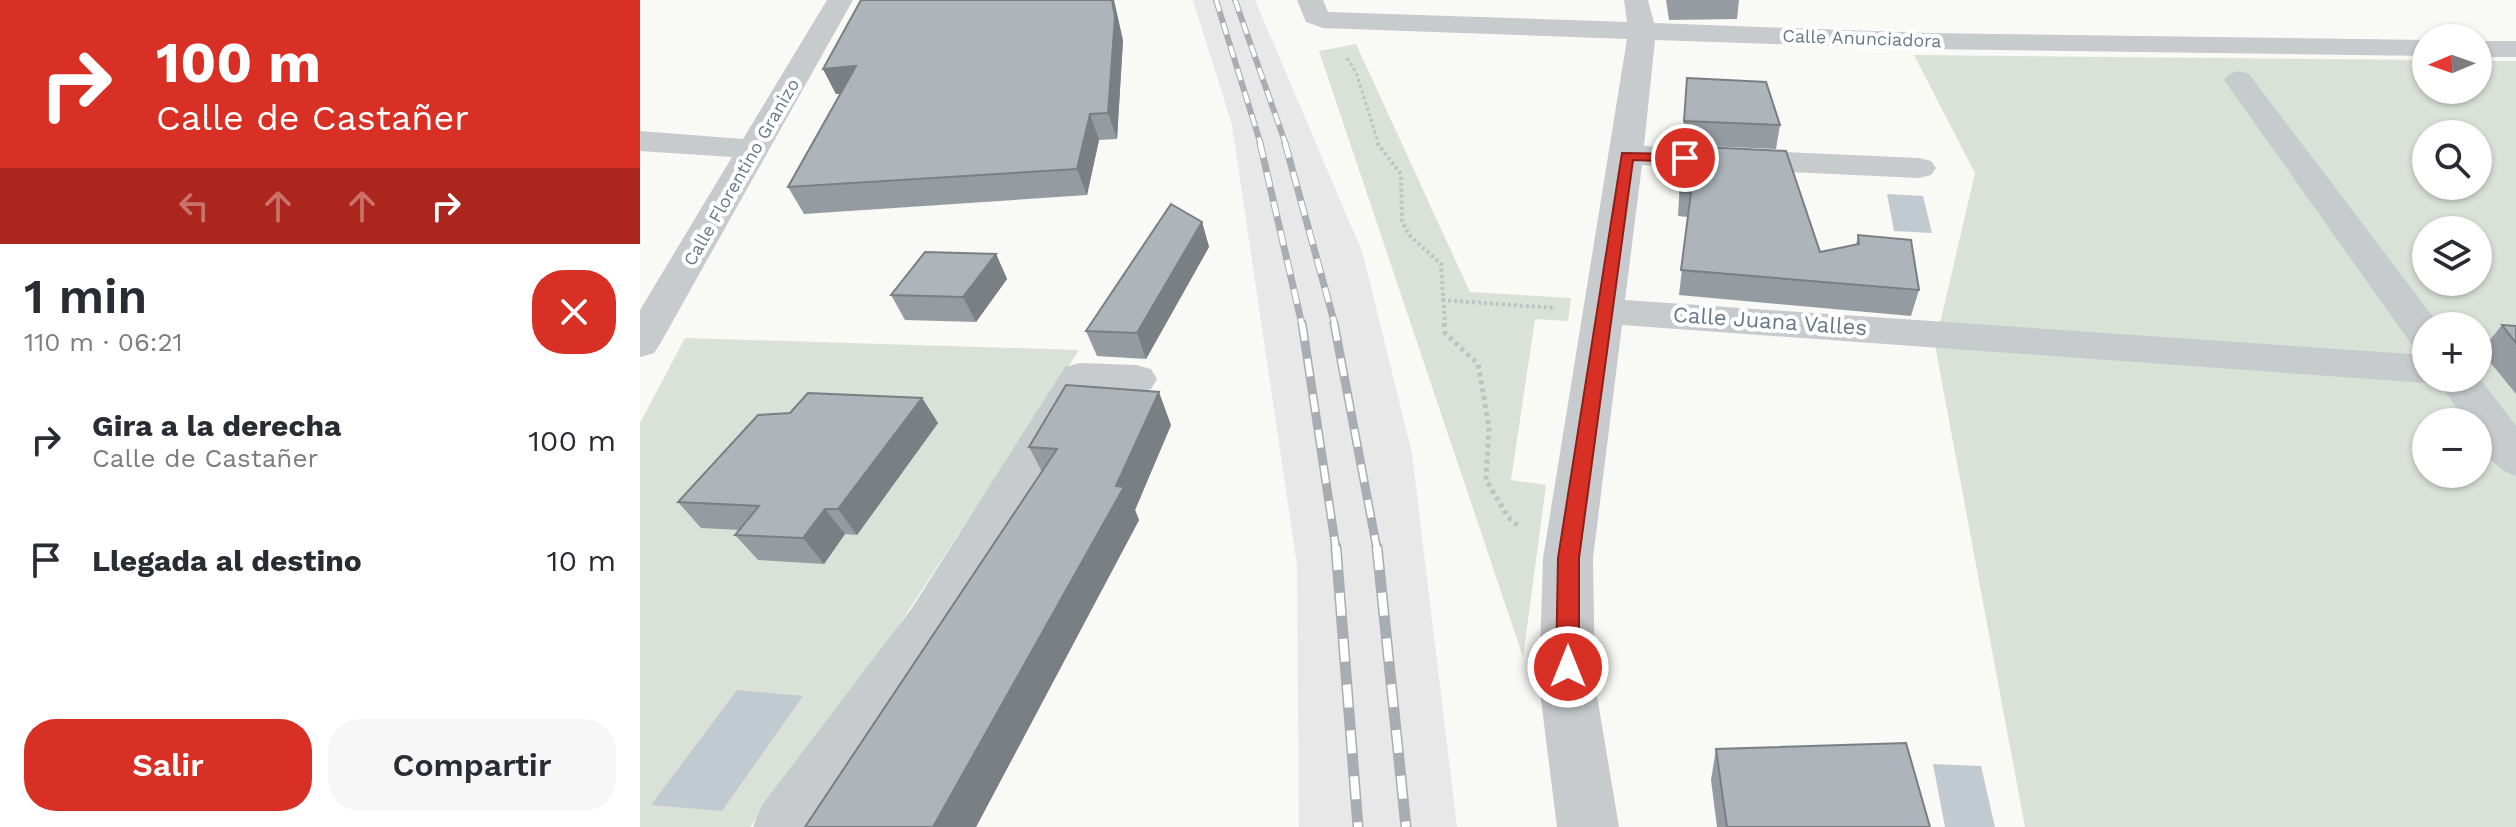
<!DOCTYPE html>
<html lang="es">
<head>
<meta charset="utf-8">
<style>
	:root { --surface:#fff; --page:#f7f7f7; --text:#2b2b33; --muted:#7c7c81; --accent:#d93025 }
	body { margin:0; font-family:"Work Sans",sans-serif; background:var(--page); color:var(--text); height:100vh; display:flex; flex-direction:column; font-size:30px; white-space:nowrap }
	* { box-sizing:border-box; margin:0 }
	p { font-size:26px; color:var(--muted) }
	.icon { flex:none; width:44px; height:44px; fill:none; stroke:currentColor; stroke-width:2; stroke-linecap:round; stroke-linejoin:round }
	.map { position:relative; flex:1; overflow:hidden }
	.details { display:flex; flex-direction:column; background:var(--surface); width:640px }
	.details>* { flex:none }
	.top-card { background:#d93025; color:#fff; overflow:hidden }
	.needle { width:52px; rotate:268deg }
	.fabs { position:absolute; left:1772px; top:24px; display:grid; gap:16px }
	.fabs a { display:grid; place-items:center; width:80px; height:80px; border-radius:50%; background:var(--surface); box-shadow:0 2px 6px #0004; font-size:40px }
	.pin { position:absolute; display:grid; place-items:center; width:68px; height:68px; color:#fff; margin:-34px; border:4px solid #fff; border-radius:50%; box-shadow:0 2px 8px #0007 }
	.me { position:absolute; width:88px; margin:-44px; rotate:0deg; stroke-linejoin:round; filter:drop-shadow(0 0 6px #0008) }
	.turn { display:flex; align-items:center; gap:28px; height:168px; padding:0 24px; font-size:36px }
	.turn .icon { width:104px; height:104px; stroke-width:2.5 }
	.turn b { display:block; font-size:56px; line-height:68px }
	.lanes { display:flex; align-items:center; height:76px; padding:0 24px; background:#0003; justify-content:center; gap:40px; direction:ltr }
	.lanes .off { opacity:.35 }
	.round { display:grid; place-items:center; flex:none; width:84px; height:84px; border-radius:32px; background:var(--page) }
	.overview { display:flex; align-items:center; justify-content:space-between; height:136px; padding:0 24px }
	h1 { font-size:48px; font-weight:600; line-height:60px }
	.action { display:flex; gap:16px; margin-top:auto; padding:16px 24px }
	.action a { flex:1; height:92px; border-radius:32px; background:var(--accent); color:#fff; font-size:32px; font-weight:600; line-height:92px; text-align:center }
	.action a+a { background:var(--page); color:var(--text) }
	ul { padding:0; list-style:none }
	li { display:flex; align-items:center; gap:24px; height:120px; padding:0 24px }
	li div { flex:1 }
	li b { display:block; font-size:30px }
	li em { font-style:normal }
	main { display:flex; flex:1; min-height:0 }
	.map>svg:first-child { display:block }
	.built { fill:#e7e8e7 }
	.green { fill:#dae1d7; fill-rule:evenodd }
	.water { fill:#c1cad0 }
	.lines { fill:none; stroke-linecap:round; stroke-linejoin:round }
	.path-far2 { stroke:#c0c3c5; stroke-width:3; stroke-dasharray:3 3; stroke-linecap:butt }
	.path-far1 { stroke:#c0c3c5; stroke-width:4; stroke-dasharray:3 3; stroke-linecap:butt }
	.path { stroke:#c0c3c5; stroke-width:5; stroke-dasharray:4 4; stroke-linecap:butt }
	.minor { fill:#c7cbce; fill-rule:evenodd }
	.rail-far3-casing { stroke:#a7adb3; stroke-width:6 }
	.rail-far2-casing { stroke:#a7adb3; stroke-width:7 }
	.rail-far1-casing { stroke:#a7adb3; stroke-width:9 }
	.rail-casing { stroke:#a7adb3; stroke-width:11 }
	.rail-far3 { stroke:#fff; stroke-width:4; stroke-dasharray:12; stroke-linecap:butt }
	.rail-far2 { stroke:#fff; stroke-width:5; stroke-dasharray:15; stroke-linecap:butt }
	.rail-far1 { stroke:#fff; stroke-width:6; stroke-dasharray:18; stroke-linecap:butt }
	.rail { stroke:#fff; stroke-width:8; stroke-dasharray:23; stroke-linecap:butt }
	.wall { fill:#959ca1 }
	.shaded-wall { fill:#797f83 }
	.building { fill:#adb5bb; stroke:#797f83; stroke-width:2 }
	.route { fill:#d93025; stroke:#8d1f18; stroke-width:2 }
	.labels { text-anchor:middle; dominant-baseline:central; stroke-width:8; stroke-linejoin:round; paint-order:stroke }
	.far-street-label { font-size:18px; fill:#677888; stroke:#fff }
	.street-label { font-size:22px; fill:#677888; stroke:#fff }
</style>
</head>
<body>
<main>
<section class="details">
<div class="top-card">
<div class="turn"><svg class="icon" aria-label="right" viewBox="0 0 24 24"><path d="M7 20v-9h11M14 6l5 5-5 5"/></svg><div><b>100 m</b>Calle de Castañer</div></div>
<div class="lanes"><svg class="icon off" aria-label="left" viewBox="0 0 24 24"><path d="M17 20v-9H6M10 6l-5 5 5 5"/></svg><svg class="icon off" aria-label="ahead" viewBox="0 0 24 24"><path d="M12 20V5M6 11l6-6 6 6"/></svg><svg class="icon off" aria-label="ahead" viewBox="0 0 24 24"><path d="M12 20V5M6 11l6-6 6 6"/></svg><svg class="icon" aria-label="right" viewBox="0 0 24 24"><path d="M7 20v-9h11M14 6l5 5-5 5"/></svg></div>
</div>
<div class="overview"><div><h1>1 min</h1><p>110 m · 06:21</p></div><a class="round" style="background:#d93025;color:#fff"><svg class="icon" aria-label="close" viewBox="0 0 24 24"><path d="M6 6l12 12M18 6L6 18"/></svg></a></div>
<ul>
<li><svg class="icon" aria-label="right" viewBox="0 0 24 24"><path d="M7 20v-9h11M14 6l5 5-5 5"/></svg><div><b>Gira a la derecha</b><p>Calle de Castañer</p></div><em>100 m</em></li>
<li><svg class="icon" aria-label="arrive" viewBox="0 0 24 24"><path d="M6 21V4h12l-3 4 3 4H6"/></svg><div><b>Llegada al destino</b></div><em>10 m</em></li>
</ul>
<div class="action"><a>Salir</a><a>Compartir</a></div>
</section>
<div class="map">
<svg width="1876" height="827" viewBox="0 0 1876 827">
	<rect width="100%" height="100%" fill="#f9f9f6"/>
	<!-- built -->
	<path class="built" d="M 553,0 L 615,0 L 723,254 L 772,454 L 817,827 L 659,827 L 657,565 L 592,125 Z"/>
	<!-- green -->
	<g class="green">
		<path d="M 716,44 L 830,292 L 931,298 L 928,321 L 895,319 L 871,480 L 906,485 L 883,657 L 679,51 Z"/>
		<path d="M 1274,55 L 1786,60 L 1786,90 L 1838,90 L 1838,61 L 1876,61 L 1876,827 L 1385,827 L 1295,345 L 1335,173 ZM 1786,134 L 1838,134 L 1838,186 L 1786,186 ZM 1786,230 L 1838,230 L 1838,282 L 1786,282 ZM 1786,326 L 1838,326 L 1838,378 L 1786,378 ZM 1786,422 L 1838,422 L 1838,474 L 1786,474 Z"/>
		<path d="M 45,338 L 439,350 L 242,651 L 110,827 L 0,827 L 0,423 Z"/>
	</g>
	<!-- water -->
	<g class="water">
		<path d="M 1247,194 L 1283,196 L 1292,233 L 1254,231 Z"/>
		<path d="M 97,690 L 163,696 L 82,811 L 11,805 Z"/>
		<path d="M 1293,764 L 1341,766 L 1355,827 L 1305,827 Z"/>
	</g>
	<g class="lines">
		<!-- path-far2 -->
		<path class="path-far2" d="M 707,58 L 716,72 L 739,145"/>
		<!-- path-far1 -->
		<g class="path-far1">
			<path d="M 737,143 L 761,174 L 762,221 L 769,235 L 801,264 L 805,325"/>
			<path d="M 802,300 L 916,308"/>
		</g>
		<!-- path -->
		<path class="path" d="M 804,323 L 805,333 L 838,364 L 849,427 L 846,480 L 868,517 L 879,527"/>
		<!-- minor -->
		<g class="minor">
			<path d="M 187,0 L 213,0 L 20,344 L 14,353 L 0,357 L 0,310 L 92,157 L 0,151 L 0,131 L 103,139 Z"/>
			<path d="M 657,0 L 683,0 L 688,12 L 987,22 L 984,0 L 1008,0 L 1014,23 L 1285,33 L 1786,40 L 1786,56 L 1285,49 L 1015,40 L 1004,146 L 1279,158 L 1291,161 L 1296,168 L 1291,175 L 1279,178 L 1002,165 L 985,300 L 1786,355 L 1786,378 L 1838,376 L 1876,426 L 1876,476 C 1852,468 1838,447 1838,422 L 1826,422 L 1797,380 L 1786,383 L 982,325 L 953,558 L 955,684 L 979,827 L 917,827 L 899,684 L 903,558 L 987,39 L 683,28 L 666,22 Z"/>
			<rect x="1838" y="41" width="38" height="16"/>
			<path d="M 1599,71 L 1609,74 L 1800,326 L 1786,326 L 1786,349 L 1772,345 L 1584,80 L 1589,74 Z"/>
			<path d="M 440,363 L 496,365 L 511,369 L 517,379 L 511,389 L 496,393 L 453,392 L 310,640 L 181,827 L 113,827 L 122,805 L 272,608 L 425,367 Z"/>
		</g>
		<defs>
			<g id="rail-far3">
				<path d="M 576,0 L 621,145"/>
				<path d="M 595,0 L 646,145"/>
			</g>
			<g id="rail-far2">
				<path d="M 620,143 L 662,325"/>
				<path d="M 645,143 L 695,325"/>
			</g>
			<g id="rail-far1">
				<path d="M 662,323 L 696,549"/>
				<path d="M 694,323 L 737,549"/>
			</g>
			<g id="rail">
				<path d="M 696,547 L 718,827"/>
				<path d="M 737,547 L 766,827"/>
			</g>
		</defs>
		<!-- rail-far3 casing -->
		<use href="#rail-far3" class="rail-far3-casing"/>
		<!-- rail-far2 casing -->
		<use href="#rail-far2" class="rail-far2-casing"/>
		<!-- rail-far1 casing -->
		<use href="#rail-far1" class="rail-far1-casing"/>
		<!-- rail casing -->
		<use href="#rail" class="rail-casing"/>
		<!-- rail-far3 -->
		<use href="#rail-far3" class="rail-far3"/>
		<!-- rail-far2 -->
		<use href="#rail-far2" class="rail-far2"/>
		<!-- rail-far1 -->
		<use href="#rail-far1" class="rail-far1"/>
		<!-- rail -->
		<use href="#rail" class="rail"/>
	</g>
	<!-- wall -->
	<g class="wall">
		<path d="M 1026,0 L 1099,0 L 1097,19 L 1029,20 Z"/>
		<path d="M 483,40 L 477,139 L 459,140 L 447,195 L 164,214 L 148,187 L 201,94 L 196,94 L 183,69 Z"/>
		<path d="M 1047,78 L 1140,125 L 1136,149 L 1042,145 Z"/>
		<path d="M 1042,146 L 1180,252 L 1216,245 L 1218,235 L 1279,290 L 1271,316 L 1039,295 L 1048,217 L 1038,216 Z"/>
		<path d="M 562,222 L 569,247 L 506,359 L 457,356 L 446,331 Z"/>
		<path d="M 356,254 L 367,279 L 336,322 L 265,320 L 251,295 Z"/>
		<path d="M 1862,325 L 1876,326 L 1876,394 L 1841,351 Z"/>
		<path d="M 282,398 L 298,423 L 217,535 L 205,534 L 184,564 L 118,560 L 95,535 L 100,530 L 61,528 L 38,502 L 150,413 Z"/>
		<path d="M 531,425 L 495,510 L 499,520 L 336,827 L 165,827 L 402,472 L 389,447 Z"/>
		<path d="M 1076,749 L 1290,827 L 1077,827 L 1071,780 Z"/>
	</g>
	<!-- shaded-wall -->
	<g class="shaded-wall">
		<path d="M 472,0 L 474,0 L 483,40 L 477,139 L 468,113 Z"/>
		<path d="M 216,66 L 229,91 L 196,94 L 183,69 Z"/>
		<path d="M 450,114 L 459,140 L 447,195 L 437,169 Z"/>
		<path d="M 562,222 L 569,247 L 506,359 L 497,333 Z"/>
		<path d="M 356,254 L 367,279 L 336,322 L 323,297 Z"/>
		<path d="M 519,392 L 531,425 L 495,510 L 499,520 L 336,827 L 293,827 L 476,486 Z"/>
		<path d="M 282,398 L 298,423 L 217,535 L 198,509 Z"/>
		<path d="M 185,509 L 205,534 L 184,564 L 163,538 Z"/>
	</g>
	<!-- building -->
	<g class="building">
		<path d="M 221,0 L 472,0 L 475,17 L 468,113 L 450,114 L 437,169 L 148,187 L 216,66 L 183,69 Z"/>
		<path d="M 1047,78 L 1126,82 L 1140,125 L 1044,121 Z"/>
		<path d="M 1042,146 L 1146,151 L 1180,252 L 1219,244 L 1218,235 L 1271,240 L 1279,290 L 1041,270 L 1051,193 L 1040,192 Z"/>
		<path d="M 531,204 L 562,222 L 497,333 L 446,331 Z"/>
		<path d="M 285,252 L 356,254 L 323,297 L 251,295 Z"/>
		<path d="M 1862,325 L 1876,326 L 1876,343 Z"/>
		<path d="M 426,385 L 519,392 L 476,486 L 484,487 L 293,827 L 165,827 L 417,449 L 389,447 Z"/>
		<path d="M 168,393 L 282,398 L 198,509 L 185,509 L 163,538 L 95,535 L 119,506 L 38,502 L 118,415 L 150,413 Z"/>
		<path d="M 1266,743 L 1290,827 L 1087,827 L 1076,749 Z"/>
	</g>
	<!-- route -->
	<path class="route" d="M 982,153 L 1045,154 L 1052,158 L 1045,162 L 993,160 L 939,558 L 939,667 L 936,674 L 928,677 L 920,674 L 916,667 L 918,558 Z"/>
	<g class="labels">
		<!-- far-street labels -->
		<g class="far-street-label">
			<text transform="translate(1222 38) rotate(2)">Calle Anunciadora</text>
			<text transform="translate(101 172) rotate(-60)">Calle Florentino Granizo</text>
		</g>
		<!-- street labels -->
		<g class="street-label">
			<text transform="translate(1130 321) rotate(4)">Calle Juana Valles</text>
		</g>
	</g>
</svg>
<div class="fabs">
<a><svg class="needle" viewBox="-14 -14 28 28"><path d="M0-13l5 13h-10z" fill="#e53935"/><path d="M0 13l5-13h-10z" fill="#7c7c81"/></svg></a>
<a><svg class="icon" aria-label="search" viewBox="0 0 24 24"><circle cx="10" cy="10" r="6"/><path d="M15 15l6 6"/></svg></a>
<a><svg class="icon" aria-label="layers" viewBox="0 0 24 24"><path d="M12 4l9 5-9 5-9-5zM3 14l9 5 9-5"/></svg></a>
<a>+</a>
<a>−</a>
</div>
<div class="pin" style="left:1045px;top:158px;background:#d93025"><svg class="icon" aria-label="arrive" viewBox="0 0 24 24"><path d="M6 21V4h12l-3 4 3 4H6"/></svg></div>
<svg class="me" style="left:928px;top:667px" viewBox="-20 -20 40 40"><circle r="17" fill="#d93025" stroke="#fff" stroke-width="3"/><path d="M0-11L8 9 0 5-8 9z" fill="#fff"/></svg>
</div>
</main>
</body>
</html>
